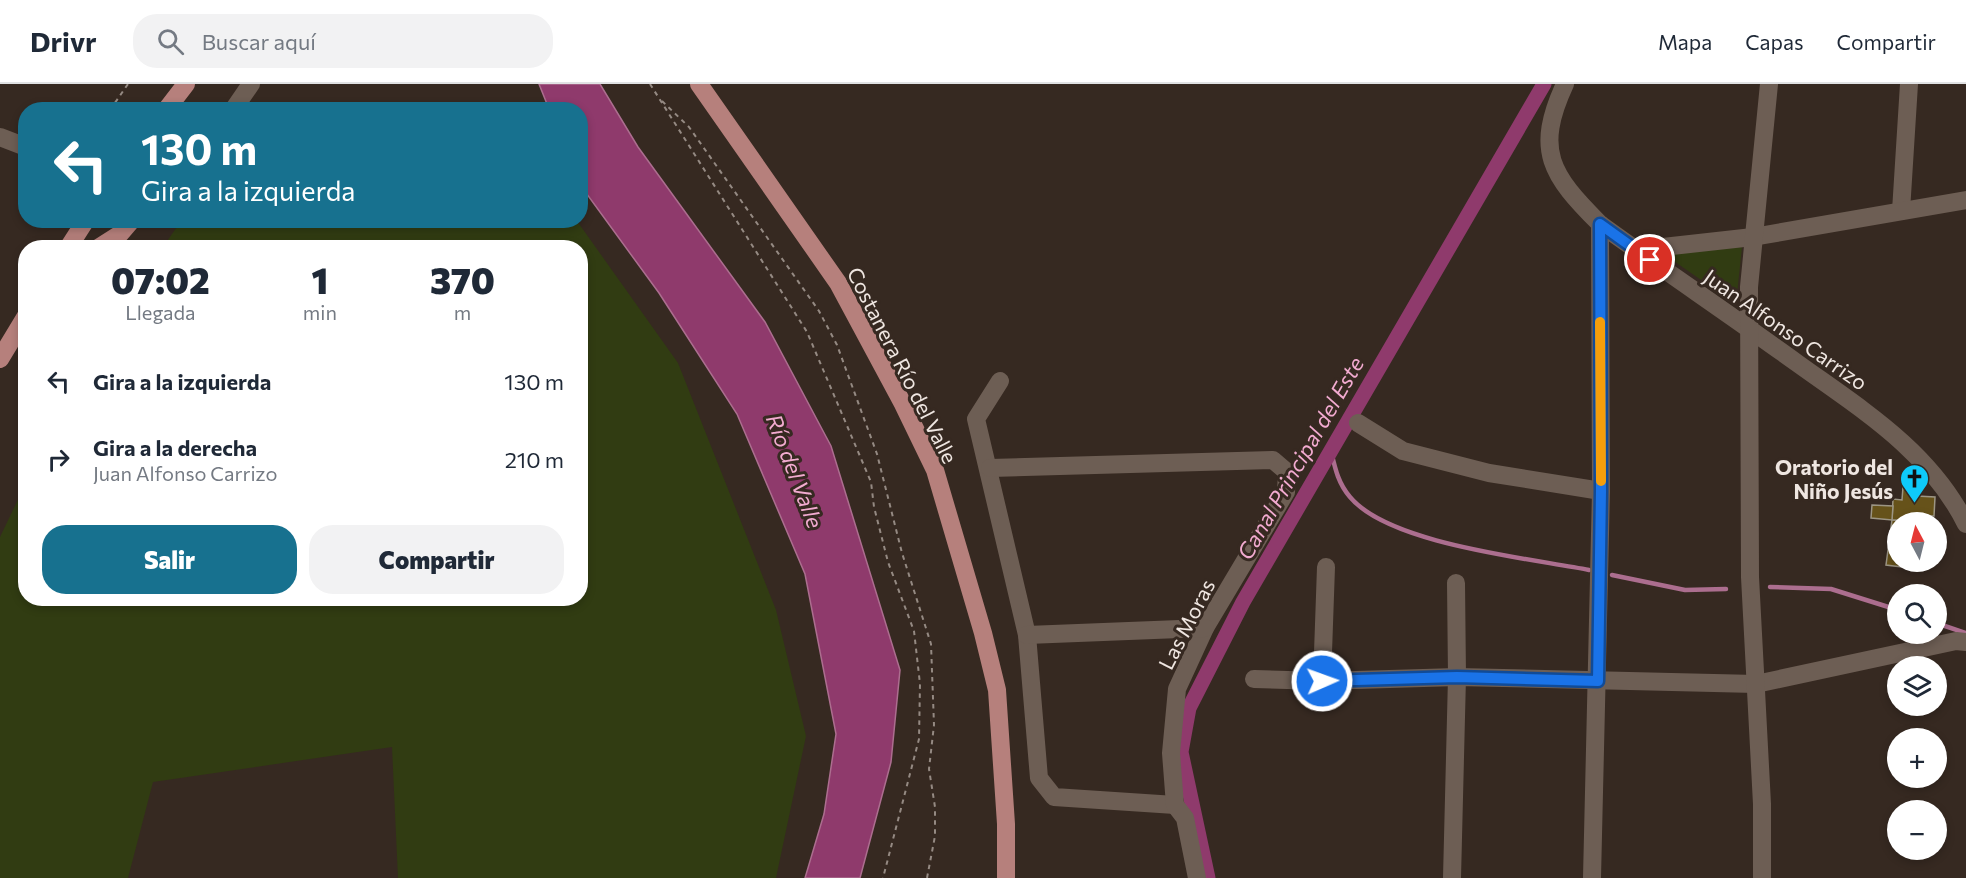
<!DOCTYPE html>
<html lang="es">
<head>
<meta charset="utf-8">
<style>
	:root { --surface:#fff; --page:#f2f2f3; --text:#1f2937; --muted:#747a83; --line:#e0e1e3; --accent:#17718f }
	body { margin:0; font-family:Commissioner,sans-serif; background:var(--page); color:var(--text); height:100vh; display:flex; flex-direction:column; font-size:22px; white-space:nowrap }
	* { box-sizing:border-box; margin:0 }
	p { font-size:20px; color:var(--muted) }
	.icon { flex:none; width:33px; height:33px; fill:none; stroke:currentColor; stroke-width:2; stroke-linecap:round; stroke-linejoin:round }
	.map { position:relative; flex:1; overflow:hidden }
	.side { position:absolute; left:18px; top:156px; width:570px; height:366px; display:flex; flex-direction:column; background:var(--surface); border-radius:24px; box-shadow:0 3px 9px #0003 }
	.side>* { flex:none }
	.guide { position:absolute; left:18px; top:18px; width:570px; height:126px; border-radius:24px; box-shadow:0 3px 9px #0003; background:#17718f; color:#fff; overflow:hidden }
	.needle { width:39px; rotate:353deg }
	.tools { position:absolute; left:1887px; top:428px; display:grid; gap:12px }
	.tools a { display:grid; place-items:center; width:60px; height:60px; border-radius:50%; background:var(--surface); box-shadow:0 3px 9px #0003; font-size:30px }
	.pin { position:absolute; display:grid; place-items:center; width:51px; height:51px; color:#fff; margin:-26px; border:3px solid #fff; border-radius:50%; box-shadow:0 2px 6px #0007 }
	.me { position:absolute; width:66px; margin:-33px; rotate:88deg; stroke-linejoin:round; filter:drop-shadow(0 0 4px #0008) }
	.turn { display:flex; align-items:center; gap:21px; height:126px; padding:0 24px; font-size:27px }
	.turn .icon { width:78px; height:78px; stroke-width:2.5 }
	.turn b { display:block; font-size:42px; line-height:51px }
	.eta { display:flex; justify-content:space-evenly; align-items:center; height:102px; text-align:center }
	.eta b { font-size:36px; font-weight:800; line-height:42px }
	.button { display:flex; gap:12px; margin-top:auto; padding:12px 24px }
	.button a { flex:1; height:69px; border-radius:24px; background:var(--accent); color:#fff; font-size:24px; font-weight:800; line-height:69px; text-align:center }
	.button a+a { background:var(--page); color:var(--text) }
	ul { padding:0; list-style:none }
	li { display:flex; align-items:center; gap:18px; height:78px; padding:0 24px }
	li div { flex:1 }
	li b { display:block; font-size:22px }
	li em { font-style:normal }
	header { display:flex; align-items:center; gap:36px; box-sizing:border-box; height:84px; padding:0 30px; background:var(--surface); border-bottom:2px solid var(--line) }
	header strong { font-size:28px }
	nav { display:flex; gap:33px; margin-inline-start:auto; font-size:21px }
	.search { width:420px; height:54px; background:var(--page); display:flex; align-items:center; gap:15px; box-sizing:border-box; padding:0 21px; border-radius:24px; color:var(--muted); font-size:22px }
	.map>svg:first-child { display:block }
	.green { fill:#313c12 }
	.water { fill:#8f3a6c; stroke:#ac6e8f; stroke-width:1.5 }
	.lines { fill:none; stroke-linecap:round; stroke-linejoin:round }
	.stream { stroke:#ac6e8f; stroke-width:4.5 }
	.canal { stroke:#8f3a6c; stroke-width:15 }
	.building { fill:#66521a; stroke:#9c9584; stroke-width:1.5 }
	.path { stroke:#958a83; stroke-width:2; stroke-dasharray:4.5 4.5; stroke-linecap:butt }
	.minor { stroke:#6d5e54; stroke-width:18 }
	.major { stroke:#b6807c; stroke-width:18 }
	.route-casing { stroke:#114b97; stroke-width:15 }
	.route { stroke:#1a73e8; stroke-width:10 }
	.slow { stroke:#f59e0b; stroke-width:10 }
	.labels { text-anchor:middle; dominant-baseline:central; stroke-width:6; stroke-linejoin:round; paint-order:stroke }
	.street-label { font-size:21px; fill:#efe6e1; stroke:#362921 }
	.poi-label { font-size:21px; font-weight:bold; fill:#efe6e1; stroke:#362921; text-anchor:end }
	.water-label { font-size:22px; font-style:italic; fill:#f2abd0; stroke:#362921 }
</style>
</head>
<body>
<header>
<strong>Drivr</strong>
<div class="search"><svg class="icon" aria-label="search" viewBox="0 0 24 24"><circle cx="10" cy="10" r="6"/><path d="M15 15l6 6"/></svg>Buscar aquí</div>
<nav><a>Mapa</a><a>Capas</a><a>Compartir</a></nav>
</header>
<div class="map">
<svg width="1966" height="794" viewBox="0 0 1966 794">
	<rect width="100%" height="100%" fill="#362921"/>
	<!-- green -->
	<g class="green">
		<path d="M 181,137 L 577,137 L 678,279 L 776,526 L 806,652 L 776,794 L 398,794 L 392,663 L 153,698 L 128,794 L 0,794 L 0,453 L 25,401 L 26,514 L 580,514 L 580,164 L 163,163 Z"/>
		<path d="M 1742,163 L 1736,220 L 1665,171 Z"/>
	</g>
	<!-- water -->
	<path class="water" d="M 539,0 L 600,0 L 638,63 L 765,238 L 831,362 L 900,586 L 891,678 L 860,794 L 805,794 L 824,730 L 836,650 L 805,490 L 737,330 L 659,209 L 581,102 L 580,26 L 549,25 Z"/>
	<g class="lines">
		<!-- stream -->
		<g class="stream">
			<path d="M 1331,367 C 1335,384 1338,399 1350,413 C 1389,460 1528,474 1589,486"/>
			<path d="M 1612,491 L 1685,506 L 1726,505"/>
			<path d="M 1770,503 L 1831,505 L 1898,526"/>
			<path d="M 1936,539 L 1966,549"/>
		</g>
		<!-- canal -->
		<path class="canal" d="M 1208,794 L 1181,668 L 1189,624 L 1243,518 L 1544,0"/>
	</g>
	<!-- building -->
	<g class="building">
		<path d="M 1903,403 L 1918,403 L 1917,412 L 1935,413 L 1934,432 L 1918,431 L 1918,438 L 1892,436 L 1893,415 L 1902,416 Z"/>
		<path d="M 1872,421 L 1893,422 L 1892,436 L 1871,434 Z"/>
		<path d="M 1892,436 L 1921,438 L 1898,438 L 1898,477 L 1911,477 L 1910,484 L 1886,481 Z"/>
	</g>
	<g class="lines">
		<!-- path -->
		<g class="path">
			<path d="M 650,0 L 807,248 L 871,398 L 874,423 L 888,478 L 914,547 L 920,600 L 919,655 L 883,794"/>
			<path d="M 662,17 L 689,43 L 819,227 L 837,261 L 877,370 L 902,469 L 931,560 L 934,641 L 929,685 L 935,723 L 935,752 L 927,794"/>
			<path d="M 110,26 L 128,0"/>
		</g>
		<!-- minor -->
		<g class="minor">
			<path d="M 1565,0 C 1534,67 1551,91 1600,140 C 1665,187 1732,232 1797,279 C 1861,325 1930,367 1966,440"/>
			<path d="M 233,26 L 251,0"/>
			<path d="M 0,53 L 26,63"/>
			<path d="M 1901,127 L 1909,0"/>
			<path d="M 1636,166 L 1753,153 L 1966,116"/>
			<path d="M 1000,297 L 976,335 L 1027,551 L 1039,694 L 1054,713 L 1175,721"/>
			<path d="M 1358,339 L 1403,367 L 1489,389 L 1601,407"/>
			<path d="M 990,384 L 1273,376 L 1287,388 L 1286,408 L 1205,544 L 1177,605 L 1171,669 L 1175,721 L 1185,734 L 1197,794"/>
			<path d="M 1027,551 L 1205,544"/>
			<path d="M 1254,595 L 1322,597 L 1457,593 L 1756,600 L 1956,557 L 1966,558"/>
			<path d="M 1322,597 L 1326,483"/>
			<path d="M 1452,794 L 1457,593 L 1456,499"/>
			<path d="M 1592,794 L 1601,407 L 1600,140"/>
			<path d="M 1762,794 L 1762,720 L 1750,493 L 1749,203 L 1769,0"/>
		</g>
		<!-- major -->
		<g class="major">
			<path d="M 699,0 L 838,199 L 903,320 L 935,386 L 983,549 L 997,606 L 1006,740 L 1006,794"/>
			<path d="M 166,26 L 186,0"/>
			<path d="M 68,164 L 86,136"/>
			<path d="M 98,164 L 120,150 L 132,136"/>
			<path d="M 0,275 L 26,232"/>
		</g>
	</g>
	<g class="lines">
		<defs>
			<path id="route" d="M 1322,597 L 1457,593 L 1598,597 L 1601,407 L 1600,140 L 1650,176"/>
		</defs>
		<!-- route casing -->
		<use href="#route" class="route-casing"/>
		<!-- route -->
		<use href="#route" class="route"/>
		<!-- slow -->
		<path class="slow" d="M 1600,238 L 1601,397"/>
	</g>
	<!-- icons -->
	<defs>
		<symbol id="church-pin" viewBox="-11 -11 22 30"><path d="M0 17L-7.5 6A9.5 9.5 0 1 1 7.5 6Z" fill="#0ecafa" stroke="#362921"/><path d="M-1.2-6h2.4v3.5h3.3v2.4h-3.3V6h-2.4V-.1h-3.3v-2.4h3.3Z" fill="#111"/></symbol>
	</defs>
	<g fill-rule="evenodd">
		<use href="#church-pin" x="1898" y="378" width="33" height="45"/>
	</g>
	<g class="labels">
		<!-- street labels -->
		<g class="street-label">
			<text transform="translate(1786 245) rotate(35)">Juan Alfonso Carrizo</text>
			<text transform="translate(903 281) rotate(63)">Costanera Río del Valle</text>
			<text transform="translate(1186 540) rotate(-63)">Las Moras</text>
		</g>
		<!-- poi labels -->
		<g class="poi-label">
			<text x="1893" y="382">Oratorio del<tspan x="1893" dy="24">Niño Jesús</tspan></text>
		</g>
		<!-- water labels -->
		<g class="water-label">
			<text transform="translate(1300 374) rotate(-60)">Canal Principal del Este</text>
			<text transform="translate(795 387) rotate(69)">Río del Valle</text>
		</g>
	</g>
</svg>
<div class="tools">
<a><svg class="needle" viewBox="-14 -14 28 28"><path d="M0-13l5 13h-10z" fill="#e53935"/><path d="M0 13l5-13h-10z" fill="#747a83"/></svg></a>
<a><svg class="icon" aria-label="search" viewBox="0 0 24 24"><circle cx="10" cy="10" r="6"/><path d="M15 15l6 6"/></svg></a>
<a><svg class="icon" aria-label="layers" viewBox="0 0 24 24"><path d="M12 4l9 5-9 5-9-5zM3 14l9 5 9-5"/></svg></a>
<a>+</a>
<a>−</a>
</div>
<div class="pin" style="left:1650px;top:176px;background:#d93025"><svg class="icon" aria-label="arrive" viewBox="0 0 24 24"><path d="M6 21V4h12l-3 4 3 4H6"/></svg></div>
<svg class="me" style="left:1322px;top:597px" viewBox="-20 -20 40 40"><circle r="17" fill="#1a73e8" stroke="#fff" stroke-width="3"/><path d="M0-11L8 9 0 5-8 9z" fill="#fff"/></svg>
<div class="guide">
<div class="turn"><svg class="icon" aria-label="left" viewBox="0 0 24 24"><path d="M17 20v-9H6M10 6l-5 5 5 5"/></svg><div><b>130 m</b>Gira a la izquierda</div></div>
</div>
<section class="side">
<div class="eta">
<div><b>07:02</b><p>Llegada</p></div>
<div><b>1</b><p>min</p></div>
<div><b>370</b><p>m</p></div>
</div>
<ul>
<li><svg class="icon" aria-label="left" viewBox="0 0 24 24"><path d="M17 20v-9H6M10 6l-5 5 5 5"/></svg><div><b>Gira a la izquierda</b></div><em>130 m</em></li>
<li><svg class="icon" aria-label="right" viewBox="0 0 24 24"><path d="M7 20v-9h11M14 6l5 5-5 5"/></svg><div><b>Gira a la derecha</b><p>Juan Alfonso Carrizo</p></div><em>210 m</em></li>
</ul>
<div class="button"><a>Salir</a><a>Compartir</a></div>
</section>
</div>
</body>
</html>
